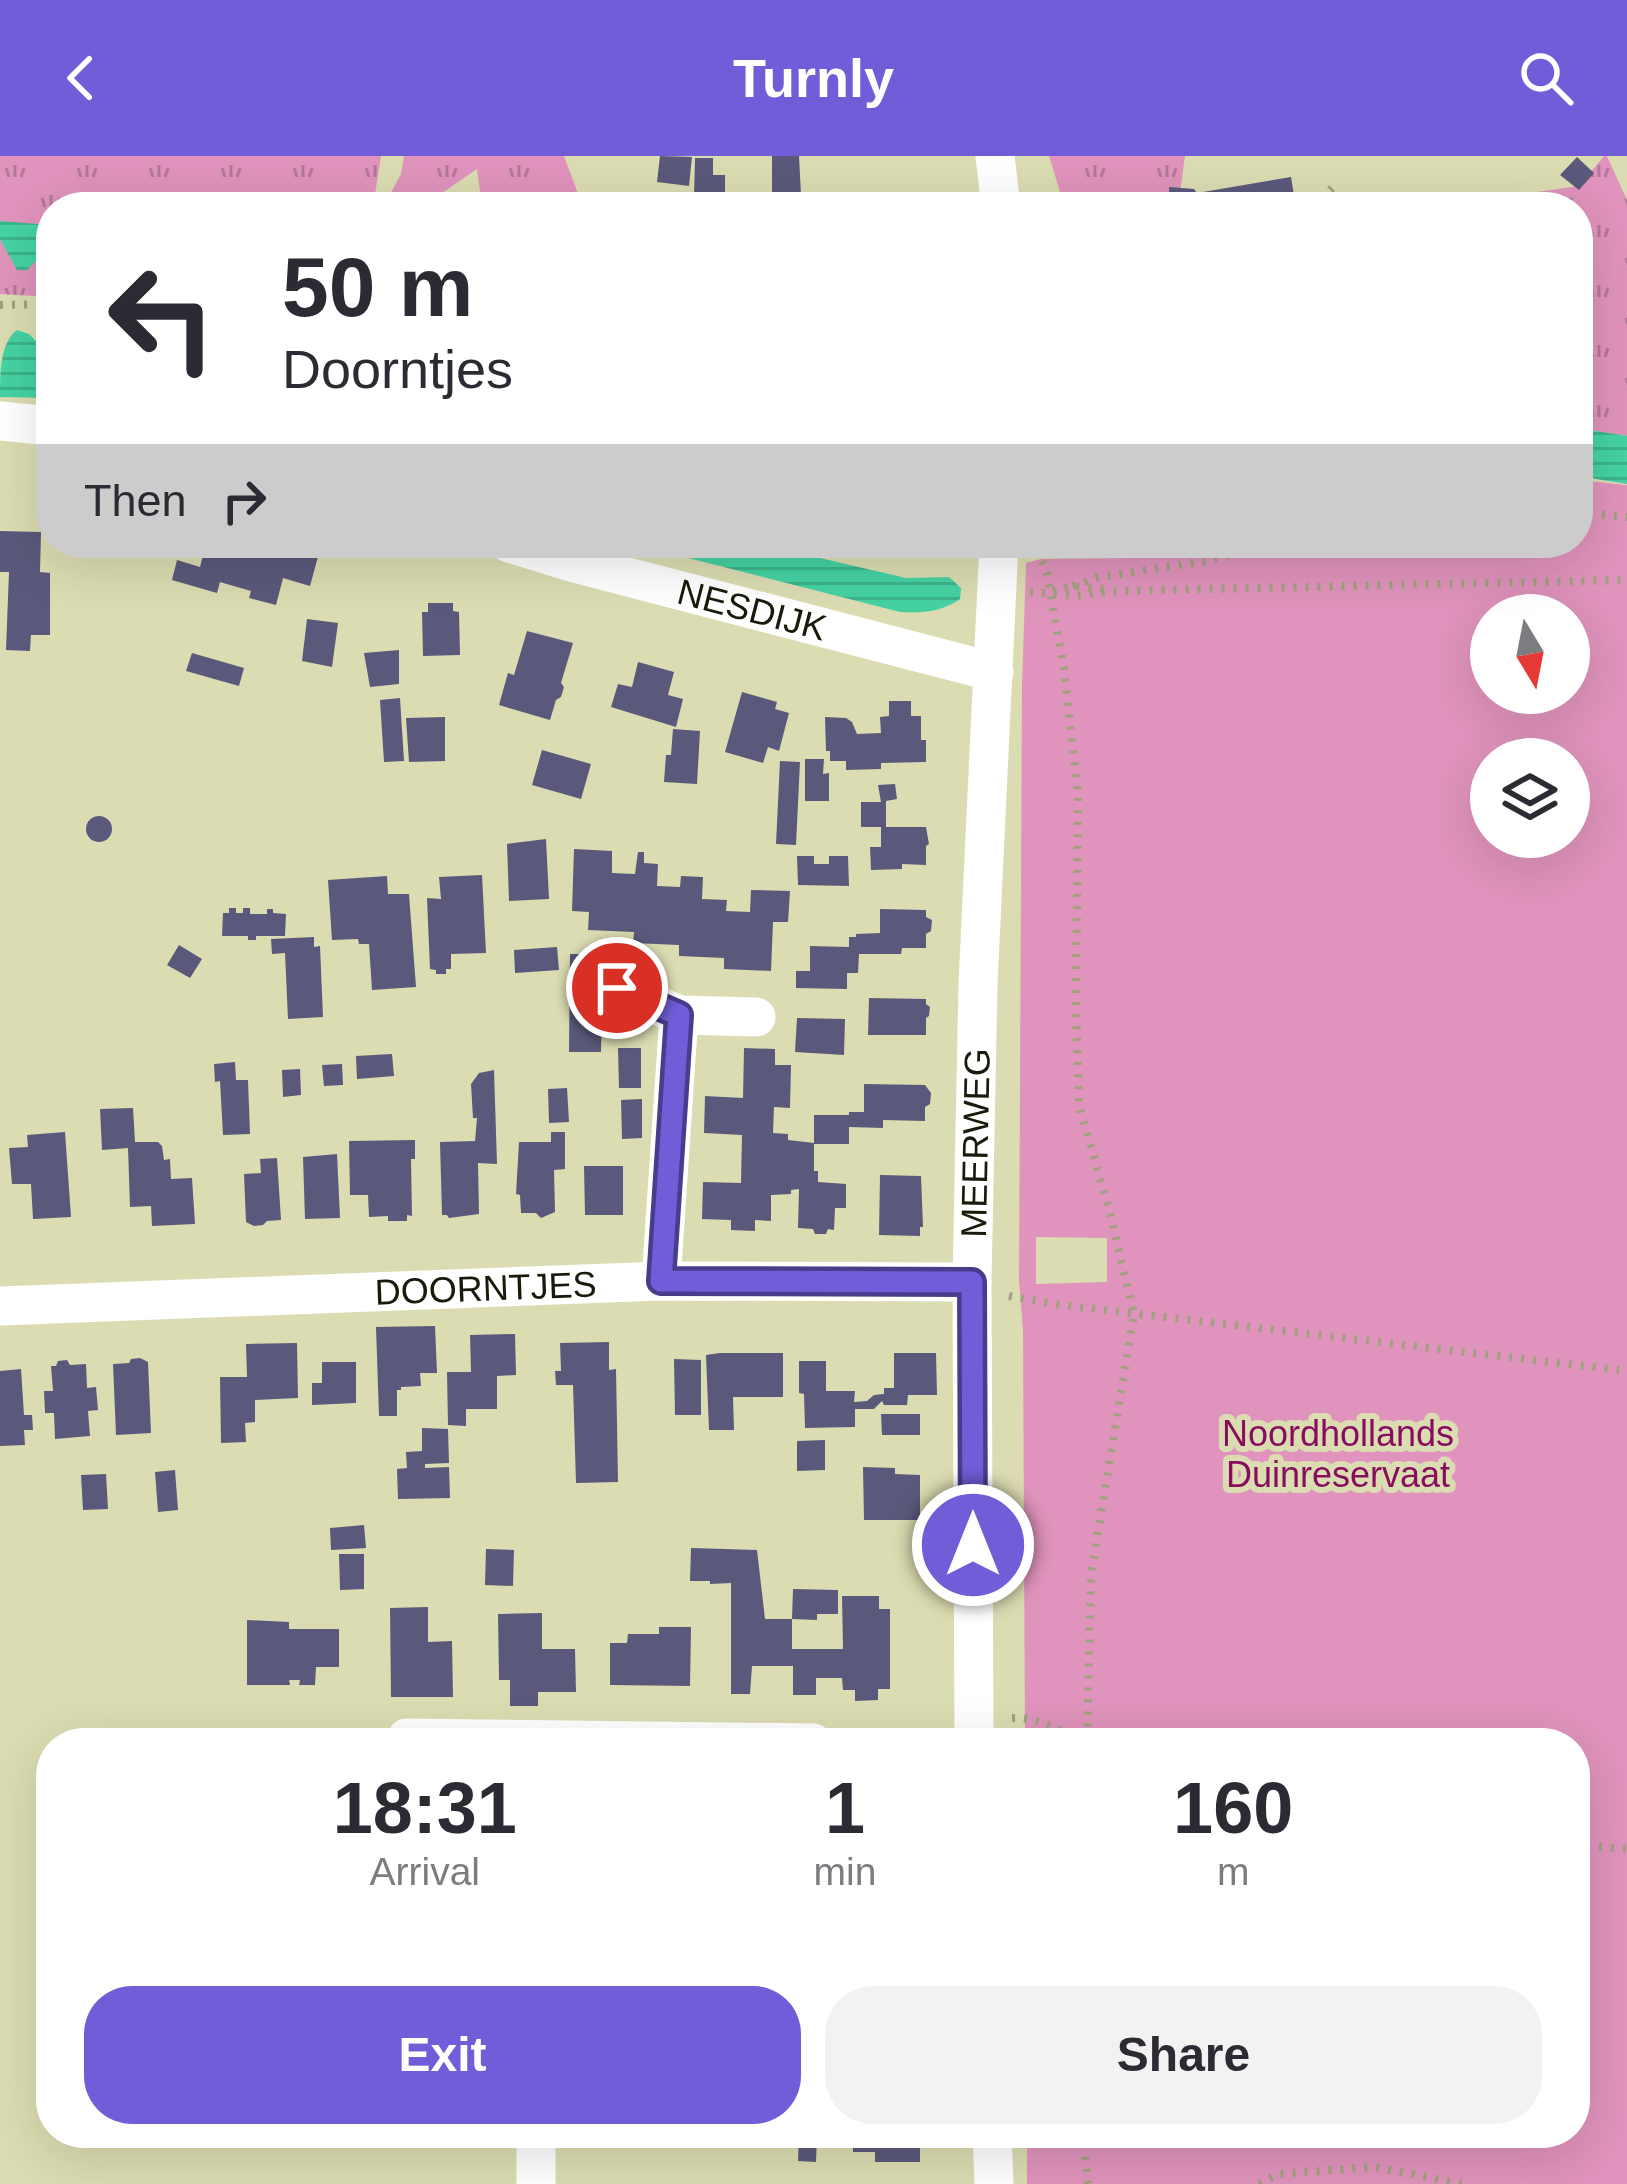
<!DOCTYPE html>
<html lang="en">
<head>
<meta charset="utf-8">
<style>
	:root { --surface:#fff; --page:#f2f2f3; --text:#2b2b33; --muted:#7c7c81; --accent:#705dd7 }
	body { margin:0; font-family:Helvetica,sans-serif; background:var(--page); color:var(--text); height:100vh; display:flex; flex-direction:column; font-size:45px; white-space:nowrap }
	* { box-sizing:border-box; margin:0 }
	p { font-size:39px; color:var(--muted) }
	.icon { flex:none; width:66px; height:66px; fill:none; stroke:currentColor; stroke-width:2; stroke-linecap:round; stroke-linejoin:round }
	.map { position:relative; flex:1; overflow:hidden }
	.side { position:absolute; left:36px; top:1572px; width:1554px; height:420px; display:flex; flex-direction:column; background:var(--surface); border-radius:48px; box-shadow:0 12px 48px #0002 }
	.side>* { flex:none }
	.hud { position:absolute; left:36px; top:36px; width:1557px; height:366px; border-radius:48px; box-shadow:0 12px 48px #0002; background:#fff; color:var(--text); overflow:hidden }
	.needle { width:78px; rotate:170deg }
	.fabs { position:absolute; left:1470px; top:438px; display:grid; gap:24px }
	.fabs a { display:grid; place-items:center; width:120px; height:120px; border-radius:50%; background:var(--surface); box-shadow:0 12px 48px #0002; font-size:60px }
	.pin { position:absolute; display:grid; place-items:center; width:102px; height:102px; color:#fff; margin:-51px; border:6px solid #fff; border-radius:50%; box-shadow:0 3px 12px #0007 }
	.me { position:absolute; width:132px; margin:-66px; rotate:0deg; stroke-linejoin:round; filter:drop-shadow(0 0 9px #0008) }
	.turn { display:flex; align-items:center; gap:42px; height:252px; padding:0 48px; font-size:54px }
	.turn .icon { width:156px; height:156px; stroke-width:2.5 }
	.turn b { display:block; font-size:84px; line-height:102px }
	.then { display:flex; align-items:center; height:114px; padding:0 48px; background:#0003; gap:24px; font-size:45px }
	.eta { display:flex; justify-content:space-evenly; align-items:center; height:204px; text-align:center }
	.eta b { font-size:72px; font-weight:800; line-height:84px }
	.action { display:flex; gap:24px; margin-top:auto; padding:24px 48px }
	.action a { flex:1; height:138px; border-radius:48px; background:var(--accent); color:#fff; font-size:48px; font-weight:800; line-height:138px; text-align:center }
	.action a+a { background:var(--page); color:var(--text) }
	header { display:flex; justify-content:space-between; align-items:center; height:156px; padding:0 48px; background:var(--accent); color:#fff; font-size:54px; font-weight:800 }
	.map>svg:first-child { display:block }
	.grass { fill:url(#grass-tufts) }
	.green { fill:#e093bc; fill-rule:evenodd }
	.water { fill:url(#water-rules) }
	.building { fill:#5a597b }
	.lines { fill:none; stroke-linecap:round; stroke-linejoin:round }
	.path { stroke:#a1a17f; stroke-width:8; stroke-dasharray:3 9; stroke-linecap:butt }
	.street { stroke:#fff; stroke-width:39 }
	.route-casing { stroke:#493c8c; stroke-width:30 }
	.route { stroke:#705dd7; stroke-width:21 }
	.labels { text-anchor:middle; dominant-baseline:central; stroke-width:12; stroke-linejoin:round; paint-order:stroke }
	.street-label { font-size:36px; fill:#1a190a; stroke:#dcdcb2 }
	.park-label { font-size:36px; fill:#870d5f; stroke:#dcdcb2 }
</style>
</head>
<body>
<header><svg class="icon" aria-label="back" viewBox="0 0 24 24"><path d="M15 5l-7 7 7 7"/></svg>Turnly<svg class="icon" aria-label="search" viewBox="0 0 24 24"><circle cx="10" cy="10" r="6"/><path d="M15 15l6 6"/></svg></header>
<div class="map">
<svg width="1627" height="2028" viewBox="0 0 1627 2028">
	<defs>
		<pattern id="grass-tufts" width="24" height="20" patternUnits="userSpaceOnUse" patternTransform="scale(3)"><rect width="24" height="20" fill="#e093bc"/><path d="M3 7l-1-3M5 7V3M7 7l1-3M15 17l-1-3M17 17v-4M19 17l1-3" fill="none" stroke="#b57797"/></pattern>
		<pattern id="water-rules" width="6" height="5" patternUnits="userSpaceOnUse" patternTransform="scale(3)"><rect width="6" height="5" fill="#45d2a2"/><path d="M0 2.5h6" fill="none" stroke="#3cb48a"/></pattern>
	</defs>
	<rect width="100%" height="100%" fill="#dcdcb2"/>
	<!-- grass -->
	<g class="grass">
		<path d="M 0,0 L 381,0 L 373,51 L 51,51 L 51,141 L 0,138 Z"/>
		<path d="M 404,0 L 564,0 L 580,43 L 572,51 L 482,51 L 477,13 L 422,51 L 383,51 L 401,18 Z"/>
		<path d="M 1049,0 L 1185,0 L 1178,51 L 1060,51 L 1060,36 Z"/>
		<path d="M 1604,0 L 1607,0 L 1627,44 L 1627,280 L 1578,272 L 1578,51 L 1428,51 L 1579,30 Z"/>
	</g>
	<!-- green -->
	<path class="green" d="M 1578,324 L 1627,329 L 1627,2028 L 1027,2028 L 1027,1977 L 1575,1977 L 1575,1587 L 1025,1587 L 1023,1174 L 1019,1125 L 1022,529 L 1026,407 L 1041,403 L 1128,402 L 1207,387 L 1578,387 ZM 1491,459 L 1569,459 L 1569,537 L 1491,537 ZM 1491,603 L 1569,603 L 1569,681 L 1491,681 ZM 1036,1081 L 1107,1082 L 1107,1126 L 1036,1128 Z"/>
	<!-- water -->
	<g class="water">
		<path d="M 0,65 L 51,69 L 51,90 L 27,114 L 17,114 L 0,83 Z"/>
		<path d="M 17,174 L 29,178 L 51,201 L 51,242 L 0,241 C 0,216 0,187 17,174 Z"/>
		<path d="M 1578,272 L 1627,280 L 1627,328 L 1578,320 Z"/>
		<path d="M 629,387 L 756,387 L 906,422 L 949,421 L 961,432 L 960,443 C 941,456 923,457 900,456 Z"/>
		<path d="M 1044,387 L 1197,387 L 1128,402 L 1043,395 Z"/>
	</g>
	<!-- building -->
	<g class="building">
		<path d="M 660,0 L 692,1 L 689,30 L 657,26 Z"/>
		<path d="M 772,0 L 799,0 L 801,39 L 772,39 Z"/>
		<path d="M 1577,1 L 1594,17 L 1579,34 L 1560,19 Z"/>
		<path d="M 695,2 L 713,2 L 713,19 L 725,19 L 725,37 L 712,38 L 712,41 L 694,41 Z"/>
		<path d="M 1291,21 L 1296,51 L 1146,51 L 1146,39 L 1169,41 L 1169,31 L 1194,33 L 1197,37 Z"/>
		<path d="M 0,375 L 41,376 L 40,416 L 50,417 L 50,479 L 31,479 L 30,495 L 6,494 L 9,416 L 0,416 Z"/>
		<path d="M 227,387 L 280,387 L 319,397 L 310,430 L 283,422 L 276,449 L 249,442 L 251,435 L 220,426 L 217,437 L 172,424 L 177,404 L 200,411 L 204,395 L 224,400 Z"/>
		<path d="M 428,447 L 453,447 L 453,455 L 459,456 L 460,499 L 423,500 L 422,456 L 428,456 Z"/>
		<path d="M 307,463 L 338,467 L 332,511 L 302,505 Z"/>
		<path d="M 527,475 L 573,487 L 561,527 L 564,531 L 561,541 L 556,544 L 550,564 L 499,549 L 508,517 L 514,519 Z"/>
		<path d="M 399,494 L 399,528 L 370,531 L 364,497 Z"/>
		<path d="M 192,497 L 244,512 L 239,530 L 186,515 Z"/>
		<path d="M 638,506 L 674,516 L 668,539 L 683,543 L 676,571 L 611,551 L 618,528 L 632,531 Z"/>
		<path d="M 742,536 L 777,546 L 775,553 L 789,557 L 779,595 L 768,591 L 763,607 L 725,596 Z"/>
		<path d="M 400,542 L 404,605 L 384,606 L 380,544 Z"/>
		<path d="M 889,545 L 911,545 L 911,560 L 921,560 L 921,584 L 926,584 L 926,606 L 881,607 L 881,613 L 846,614 L 846,605 L 830,605 L 830,595 L 826,595 L 825,561 L 846,562 L 852,566 L 857,578 L 881,577 L 880,561 L 889,560 Z"/>
		<path d="M 445,561 L 445,605 L 409,606 L 406,562 Z"/>
		<path d="M 673,573 L 700,575 L 697,628 L 664,626 L 666,599 L 671,599 Z"/>
		<path d="M 542,594 L 591,608 L 581,643 L 532,629 Z"/>
		<path d="M 805,603 L 824,603 L 823,618 L 829,617 L 829,645 L 805,645 Z"/>
		<path d="M 780,605 L 800,606 L 796,689 L 776,688 Z"/>
		<path d="M 895,628 L 897,643 L 886,645 L 886,671 L 926,671 L 929,688 L 926,690 L 926,709 L 902,708 L 902,713 L 871,714 L 870,691 L 881,691 L 881,671 L 861,671 L 861,646 L 881,646 L 878,629 Z"/>
		<circle cx="99" cy="673" r="13"/>
		<path d="M 546,683 L 549,743 L 509,745 L 507,688 Z"/>
		<path d="M 574,693 L 612,695 L 612,717 L 635,718 L 638,696 L 644,696 L 644,707 L 658,708 L 657,730 L 680,731 L 681,720 L 703,721 L 702,743 L 727,744 L 726,755 L 750,756 L 751,734 L 790,735 L 788,766 L 773,766 L 771,815 L 724,813 L 724,802 L 679,800 L 679,789 L 633,787 L 634,776 L 588,774 L 589,756 L 572,755 Z"/>
		<path d="M 797,700 L 814,700 L 814,708 L 829,708 L 829,700 L 848,700 L 849,730 L 798,729 Z"/>
		<path d="M 482,719 L 486,797 L 451,798 L 451,813 L 446,813 L 446,818 L 436,818 L 436,814 L 430,813 L 427,742 L 441,743 L 439,721 Z"/>
		<path d="M 387,720 L 388,738 L 409,738 L 416,831 L 372,834 L 369,788 L 359,788 L 358,783 L 332,784 L 328,724 Z"/>
		<path d="M 229,752 L 236,752 L 236,757 L 243,757 L 243,752 L 250,752 L 250,758 L 267,758 L 267,753 L 273,753 L 273,757 L 286,758 L 285,780 L 256,780 L 256,784 L 248,784 L 248,780 L 222,780 L 223,757 L 229,757 Z"/>
		<path d="M 880,753 L 926,754 L 926,761 L 932,764 L 931,775 L 926,778 L 926,792 L 902,792 L 901,798 L 859,798 L 858,817 L 847,817 L 847,833 L 796,832 L 796,815 L 810,815 L 810,790 L 849,791 L 849,781 L 856,781 L 856,778 L 880,777 Z"/>
		<path d="M 314,781 L 314,791 L 320,790 L 323,861 L 288,863 L 285,797 L 272,798 L 271,783 Z"/>
		<path d="M 179,789 L 202,803 L 190,822 L 167,809 Z"/>
		<path d="M 557,791 L 559,814 L 515,817 L 514,794 Z"/>
		<path d="M 570,798 L 603,798 L 601,896 L 569,896 Z"/>
		<path d="M 869,842 L 926,843 L 926,848 L 930,851 L 929,860 L 926,862 L 926,879 L 868,879 Z"/>
		<path d="M 797,862 L 845,863 L 844,899 L 795,896 Z"/>
		<path d="M 618,892 L 641,892 L 641,932 L 619,932 Z"/>
		<path d="M 744,892 L 775,893 L 775,909 L 791,909 L 790,952 L 774,951 L 773,977 L 788,978 L 788,984 L 814,987 L 814,1015 L 818,1015 L 818,1026 L 846,1028 L 846,1052 L 835,1052 L 834,1074 L 828,1073 L 826,1078 L 815,1078 L 813,1073 L 798,1072 L 799,1033 L 791,1034 L 791,1038 L 771,1039 L 771,1065 L 755,1064 L 755,1075 L 731,1074 L 731,1064 L 702,1063 L 703,1026 L 741,1027 L 742,979 L 704,977 L 705,940 L 743,942 Z"/>
		<path d="M 392,898 L 394,920 L 357,923 L 356,900 Z"/>
		<path d="M 235,906 L 236,924 L 248,924 L 250,978 L 223,979 L 220,925 L 215,926 L 214,908 Z"/>
		<path d="M 342,908 L 343,929 L 324,930 L 322,909 Z"/>
		<path d="M 300,913 L 301,939 L 283,941 L 282,914 Z"/>
		<path d="M 494,914 L 497,1008 L 478,1007 L 479,1058 L 449,1062 L 447,1059 L 442,1059 L 440,986 L 475,985 L 477,962 L 473,962 L 471,928 L 479,917 Z"/>
		<path d="M 864,928 L 925,929 L 931,937 L 930,948 L 925,951 L 925,965 L 883,964 L 883,972 L 849,971 L 849,988 L 814,988 L 814,959 L 849,959 L 849,956 L 864,956 Z"/>
		<path d="M 567,932 L 569,966 L 549,967 L 548,933 Z"/>
		<path d="M 642,943 L 642,982 L 622,983 L 621,944 Z"/>
		<path d="M 133,952 L 135,986 L 158,986 L 162,990 L 164,1004 L 170,1003 L 171,1023 L 192,1022 L 195,1068 L 152,1070 L 151,1050 L 130,1051 L 128,992 L 102,994 L 100,953 Z"/>
		<path d="M 65,976 L 71,1061 L 33,1063 L 31,1028 L 12,1028 L 9,992 L 28,991 L 27,979 Z"/>
		<path d="M 551,976 L 565,976 L 565,1013 L 554,1014 L 555,1056 L 541,1062 L 536,1057 L 521,1057 L 520,1039 L 516,1038 L 519,986 L 551,986 Z"/>
		<path d="M 415,984 L 415,1003 L 411,1003 L 412,1060 L 407,1059 L 407,1065 L 388,1065 L 388,1060 L 369,1061 L 368,1039 L 350,1039 L 349,985 Z"/>
		<path d="M 337,998 L 340,1062 L 305,1063 L 303,1001 Z"/>
		<path d="M 277,1002 L 281,1064 L 267,1065 L 263,1069 L 254,1070 L 246,1066 L 244,1018 L 261,1017 L 260,1003 Z"/>
		<path d="M 584,1010 L 623,1010 L 623,1059 L 585,1059 Z"/>
		<path d="M 880,1019 L 921,1020 L 923,1071 L 920,1071 L 920,1080 L 879,1079 Z"/>
		<path d="M 435,1170 L 437,1217 L 420,1217 L 421,1230 L 401,1231 L 401,1234 L 397,1234 L 397,1260 L 379,1260 L 376,1171 Z"/>
		<path d="M 515,1178 L 516,1219 L 497,1220 L 497,1253 L 466,1253 L 466,1270 L 448,1269 L 447,1216 L 471,1216 L 470,1179 Z"/>
		<path d="M 609,1186 L 609,1214 L 616,1213 L 618,1326 L 576,1327 L 573,1229 L 556,1229 L 555,1215 L 561,1215 L 560,1187 Z"/>
		<path d="M 297,1187 L 298,1242 L 255,1244 L 255,1266 L 245,1267 L 246,1286 L 221,1287 L 220,1221 L 247,1221 L 246,1188 Z"/>
		<path d="M 720,1197 L 783,1197 L 783,1241 L 733,1241 L 734,1274 L 709,1274 L 706,1199 Z"/>
		<path d="M 894,1197 L 936,1197 L 937,1239 L 908,1239 L 907,1249 L 884,1249 L 882,1245 L 874,1253 L 855,1253 L 855,1271 L 805,1272 L 804,1238 L 799,1237 L 799,1205 L 826,1205 L 826,1235 L 855,1235 L 854,1246 L 867,1245 L 874,1239 L 884,1238 L 884,1232 L 894,1232 Z"/>
		<path d="M 140,1202 L 148,1206 L 151,1277 L 116,1279 L 113,1208 L 129,1207 L 131,1203 Z"/>
		<path d="M 674,1203 L 701,1204 L 701,1259 L 675,1259 Z"/>
		<path d="M 67,1204 L 70,1209 L 86,1208 L 87,1232 L 96,1231 L 98,1254 L 88,1255 L 90,1280 L 55,1283 L 54,1257 L 45,1257 L 44,1235 L 53,1235 L 51,1210 L 56,1210 L 58,1205 Z"/>
		<path d="M 322,1206 L 356,1206 L 356,1247 L 312,1249 L 312,1227 L 322,1227 Z"/>
		<path d="M 21,1213 L 24,1259 L 32,1259 L 33,1274 L 24,1274 L 25,1289 L 0,1290 L 0,1215 Z"/>
		<path d="M 881,1258 L 920,1258 L 920,1279 L 882,1279 Z"/>
		<path d="M 422,1272 L 448,1273 L 449,1307 L 425,1308 L 425,1312 L 449,1311 L 450,1342 L 398,1343 L 397,1313 L 407,1312 L 406,1296 L 422,1295 Z"/>
		<path d="M 825,1284 L 825,1314 L 797,1315 L 797,1285 Z"/>
		<path d="M 863,1311 L 895,1312 L 895,1318 L 920,1319 L 920,1364 L 864,1364 Z"/>
		<path d="M 175,1314 L 178,1354 L 158,1356 L 155,1316 Z"/>
		<path d="M 106,1318 L 108,1353 L 83,1354 L 81,1319 Z"/>
		<path d="M 364,1369 L 366,1392 L 331,1394 L 330,1372 Z"/>
		<path d="M 691,1392 L 757,1394 L 765,1463 L 792,1463 L 792,1493 L 843,1493 L 842,1440 L 879,1440 L 879,1453 L 890,1453 L 890,1533 L 878,1533 L 878,1544 L 855,1545 L 855,1534 L 843,1534 L 842,1522 L 816,1522 L 816,1539 L 793,1539 L 793,1510 L 752,1510 L 750,1538 L 731,1538 L 731,1427 L 710,1428 L 710,1425 L 690,1425 Z"/>
		<path d="M 486,1393 L 514,1394 L 513,1430 L 485,1429 Z"/>
		<path d="M 339,1398 L 364,1398 L 364,1433 L 340,1434 Z"/>
		<path d="M 793,1433 L 838,1434 L 838,1458 L 817,1458 L 817,1464 L 792,1463 Z"/>
		<path d="M 428,1451 L 428,1486 L 452,1485 L 453,1541 L 391,1541 L 390,1452 Z"/>
		<path d="M 542,1457 L 542,1493 L 575,1493 L 576,1536 L 538,1536 L 538,1550 L 510,1550 L 510,1524 L 499,1524 L 498,1458 Z"/>
		<path d="M 247,1464 L 289,1466 L 289,1473 L 339,1473 L 339,1511 L 316,1511 L 315,1529 L 299,1529 L 300,1524 L 289,1524 L 290,1529 L 247,1529 Z"/>
		<path d="M 659,1471 L 691,1471 L 690,1530 L 610,1529 L 610,1487 L 627,1487 L 628,1478 L 659,1478 Z"/>
		<path d="M 271,1977 L 351,1977 L 351,1986 L 313,1987 L 313,1990 L 271,1990 Z"/>
		<path d="M 853,1977 L 920,1977 L 920,2006 L 875,2006 L 875,1996 L 853,1996 Z"/>
		<path d="M 799,1980 L 817,1980 L 816,2006 L 798,2005 Z"/>
	</g>
	<g class="lines">
		<!-- path -->
		<g class="path">
			<path d="M 1313,51 L 1332,32"/>
			<path d="M 0,149 L 51,148"/>
			<path d="M 1578,356 L 1627,361"/>
			<path d="M 1038,394 L 1047,418 L 1064,513 L 1078,639 L 1076,850 L 1079,949 L 1110,1057 L 1134,1158 L 1091,1418 L 1087,1587"/>
			<path d="M 1073,430 L 1096,422 L 1205,405 L 1274,387"/>
			<path d="M 1053,435 L 1073,430 L 1103,433"/>
			<path d="M 1030,436 L 1074,440 L 1117,435 L 1627,424"/>
			<path d="M 1009,1140 L 1053,1148 L 1627,1215"/>
			<path d="M 1012,1562 C 1044,1560 1066,1582 1101,1587"/>
			<path d="M 1575,1689 L 1627,1693"/>
			<path d="M 1083,1977 L 1088,2028"/>
			<path d="M 1259,2028 L 1278,2018 L 1374,2011 L 1462,2028"/>
		</g>
		<!-- street -->
		<g class="street">
			<path d="M 995,0 L 1001,51"/>
			<path d="M 0,265 L 51,270"/>
			<path id="s1" d="M 509,387 L 578,408 L 994,516"/>
			<path d="M 617,831 L 679,859 L 756,861"/>
			<path d="M 661,1125 L 679,859"/>
			<path id="s2" d="M 0,1150 L 661,1125 L 972,1126"/>
			<path d="M 404,1587 L 407,1582 L 813,1587"/>
			<path id="s3" d="M 974,1587 L 972,1126 L 978,828 L 999,387"/>
			<path d="M 536,1977 L 536,2028"/>
			<path d="M 992,1977 L 994,2028"/>
		</g>
	</g>
	<g class="lines">
		<defs>
			<path id="route" d="M 617,832 L 679,859 L 661,1125 L 972,1126 L 973,1389"/>
		</defs>
		<!-- route casing -->
		<use href="#route" class="route-casing"/>
		<!-- route -->
		<use href="#route" class="route"/>
	</g>
	<g class="labels">
		<!-- street labels -->
		<g class="street-label">
			<text stroke="none"><textPath href="#s1" startOffset="252">NESDIJK</textPath></text>
			<text stroke="none"><textPath href="#s3" startOffset="600">MEERWEG</textPath></text>
			<text stroke="none"><textPath href="#s2" startOffset="486">DOORNTJES</textPath></text>
		</g>
		<!-- park labels -->
		<g class="park-label">
			<text x="1338" y="1277">Noordhollands<tspan x="1338" dy="41">Duinreservaat</tspan></text>
		</g>
	</g>
</svg>
<div class="fabs">
<a><svg class="needle" viewBox="-14 -14 28 28"><path d="M0-13l5 13h-10z" fill="#e53935"/><path d="M0 13l5-13h-10z" fill="#7c7c81"/></svg></a>
<a><svg class="icon" aria-label="layers" viewBox="0 0 24 24"><path d="M12 4l9 5-9 5-9-5zM3 14l9 5 9-5"/></svg></a>
</div>
<div class="pin" style="left:617px;top:832px;background:#d93025"><svg class="icon" aria-label="arrive" viewBox="0 0 24 24"><path d="M6 21V4h12l-3 4 3 4H6"/></svg></div>
<svg class="me" style="left:973px;top:1389px" viewBox="-20 -20 40 40"><circle r="17" fill="#705dd7" stroke="#fff" stroke-width="3"/><path d="M0-11L8 9 0 5-8 9z" fill="#fff"/></svg>
<div class="hud">
<div class="turn"><svg class="icon" aria-label="left" viewBox="0 0 24 24"><path d="M17 20v-9H6M10 6l-5 5 5 5"/></svg><div><b>50 m</b>Doorntjes</div></div>
<div class="then">Then<svg class="icon" aria-label="right" viewBox="0 0 24 24"><path d="M7 20v-9h11M14 6l5 5-5 5"/></svg></div>
</div>
<section class="side">
<div class="eta">
<div><b>18:31</b><p>Arrival</p></div>
<div><b>1</b><p>min</p></div>
<div><b>160</b><p>m</p></div>
</div>
<div class="action"><a>Exit</a><a>Share</a></div>
</section>
</div>
</body>
</html>
